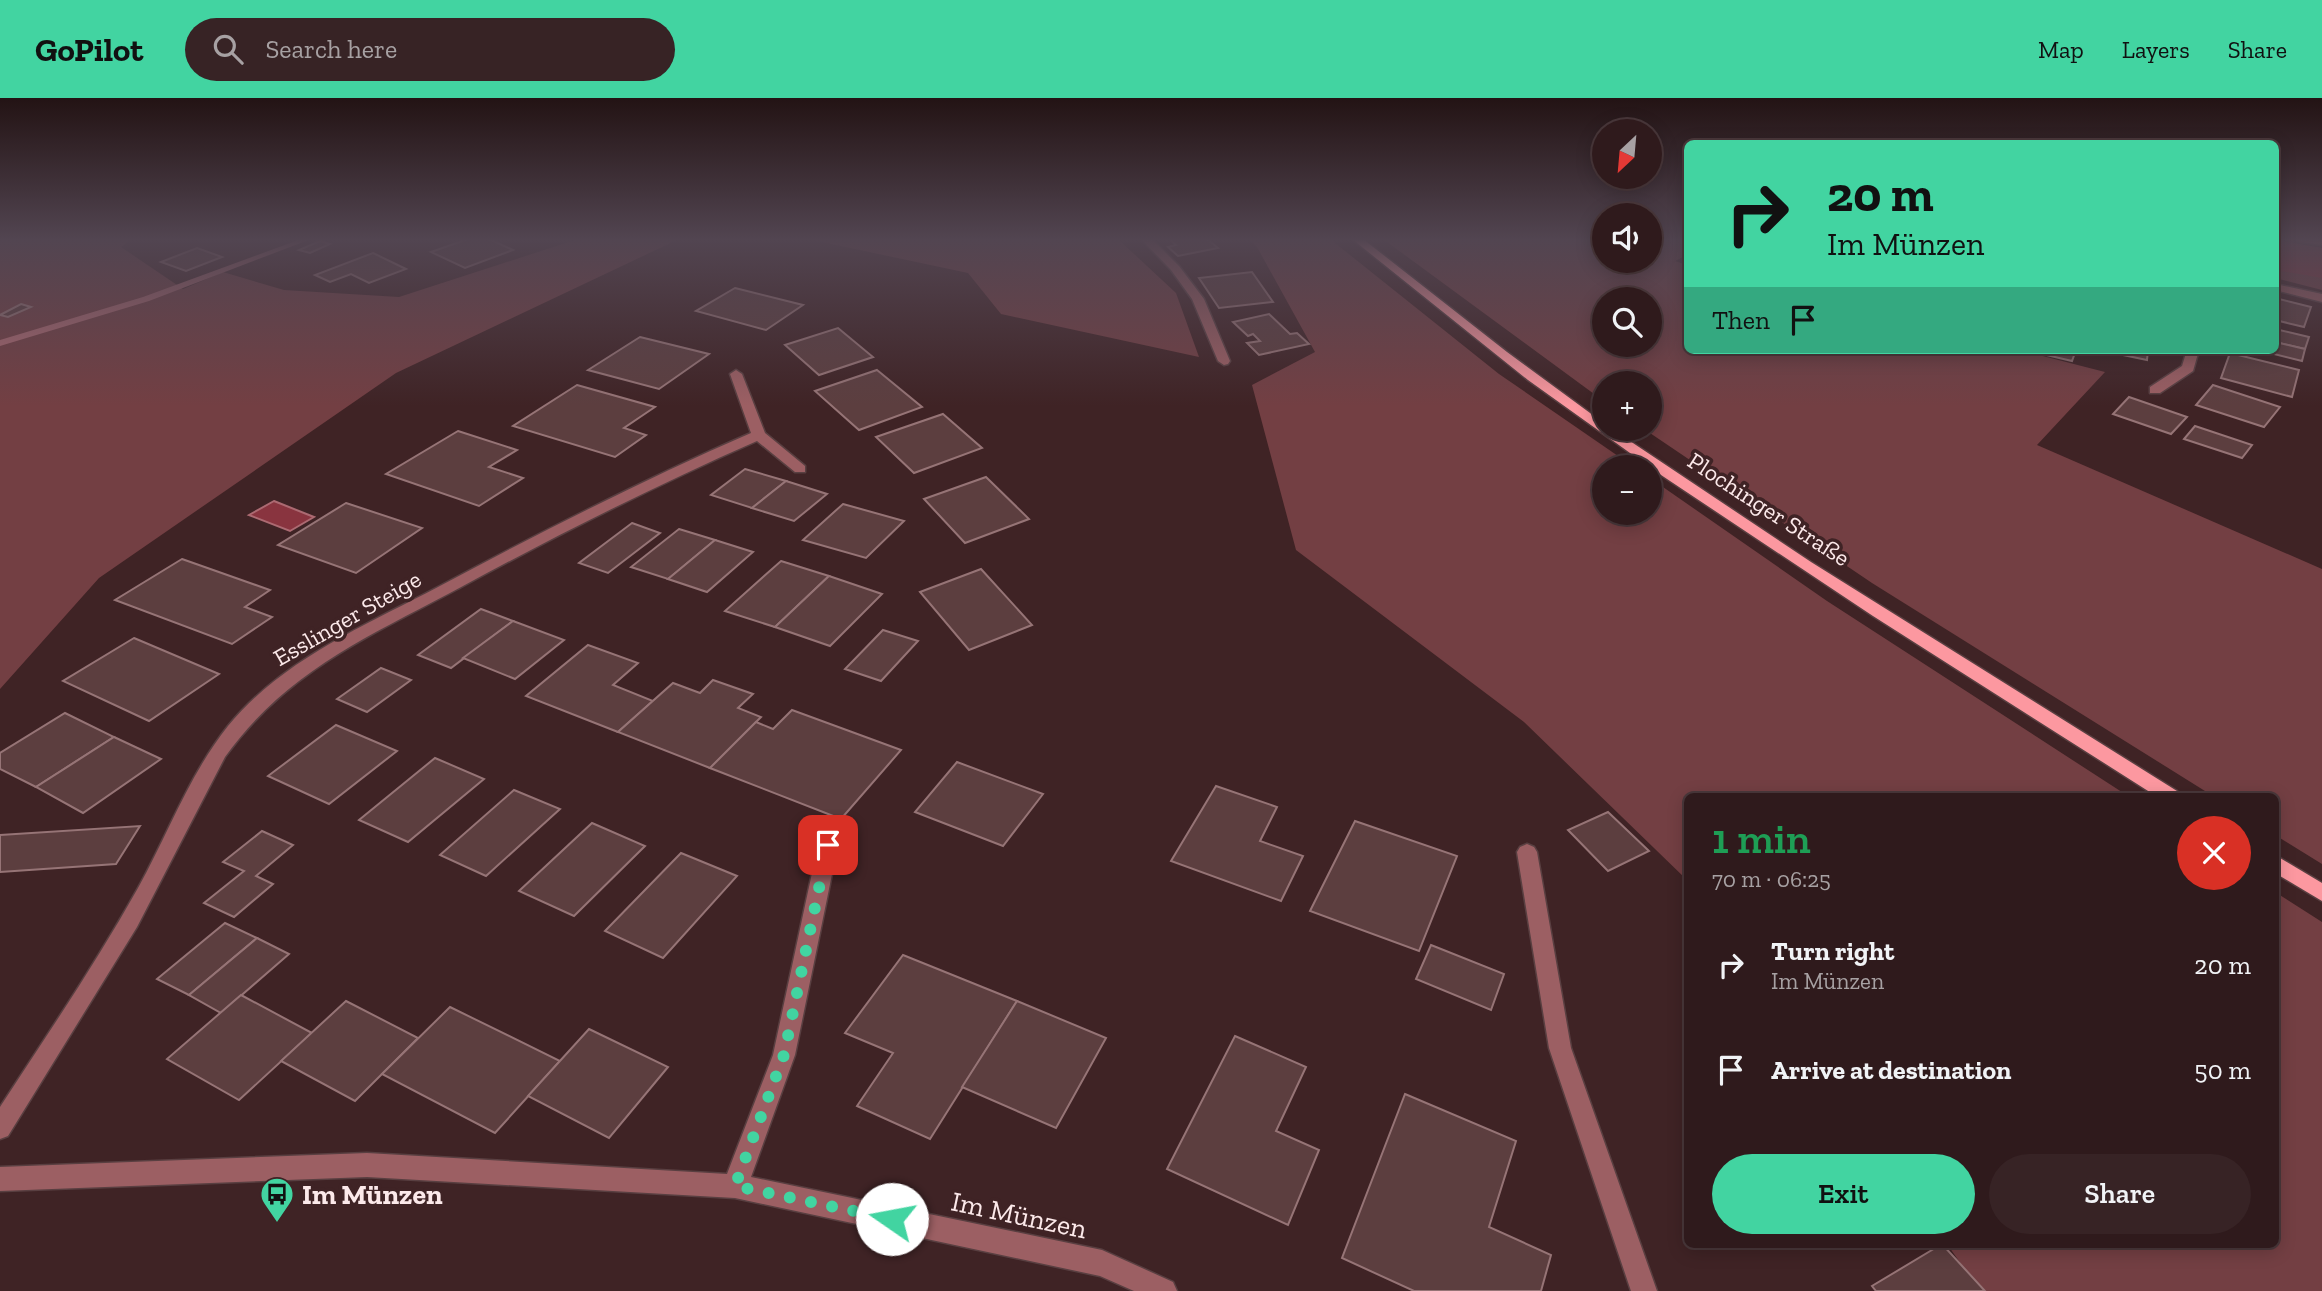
<!DOCTYPE html>
<html lang="en">
<head>
<meta charset="utf-8">
<style>
	:root { --surface:#2f1a1c; --page:#372325; --text:#f1f3f6; --muted:#a7a1a3; --line:#4a383b; --accent:#42d4a1 }
	body { margin:0; font-family:"Zilla Slab",serif; background:var(--page); color:var(--text); height:100vh; display:flex; flex-direction:column; font-size:26px; white-space:nowrap }
	* { box-sizing:border-box; margin:0 }
	p { font-size:23px; color:var(--muted) }
	.icon { flex:none; width:38px; height:38px; fill:none; stroke:currentColor; stroke-width:2; stroke-linecap:round; stroke-linejoin:round }
	.map { position:relative; flex:1; overflow:hidden }
	.panel { position:absolute; left:1684px; top:695px; width:595px; height:455px; display:flex; flex-direction:column; background:var(--surface); border-radius:10px; box-shadow:0 4px 18px #0003,0 0 0 2px var(--line) }
	.panel>* { flex:none }
	.top-card { position:absolute; left:1684px; top:42px; width:595px; height:214px; border-radius:10px; box-shadow:0 4px 18px #0003,0 0 0 2px var(--line); background:#42d4a1; color:#111; overflow:hidden }
	.needle { width:46px; rotate:206deg }
	.fabs { position:absolute; left:1592px; top:21px; display:grid; gap:14px }
	.fabs a { display:grid; place-items:center; width:70px; height:70px; border-radius:50%; background:var(--surface); box-shadow:0 4px 18px #0003,0 0 0 2px var(--line); font-size:35px }
	.pin { position:absolute; display:grid; place-items:center; width:60px; height:60px; color:#fff; margin:-30px; border-radius:14px; box-shadow:0 4px 10px #0006 }
	.me { position:absolute; width:77px; margin:-38px; rotate:282deg; stroke-linejoin:round; filter:drop-shadow(0 0 5px #0008) }
	.turn { display:flex; align-items:center; gap:24px; height:147px; padding:0 28px; font-size:32px }
	.turn .icon { width:91px; height:91px; stroke-width:2.5 }
	.turn b { display:block; font-size:49px; line-height:60px }
	.then { display:flex; align-items:center; height:66px; padding:0 28px; background:#0003; gap:14px; font-size:26px }
	.round { display:grid; place-items:center; flex:none; width:74px; height:74px; border-radius:37px; background:var(--page) }
	.head { display:flex; align-items:center; justify-content:space-between; height:119px; padding:0 28px }
	h1 { font-size:42px; font-weight:600; line-height:52px; color:#1e9e55 }
	.button { display:flex; gap:14px; margin-top:auto; padding:14px 28px }
	.button a { flex:1; height:80px; border-radius:42px; background:var(--accent); color:#111; font-size:28px; font-weight:600; line-height:80px; text-align:center }
	.button a+a { background:var(--page); color:var(--text) }
	ul { padding:0; list-style:none }
	li { display:flex; align-items:center; gap:21px; height:105px; padding:0 28px }
	li div { flex:1 }
	li b { display:block; font-size:26px }
	li em { font-style:normal }
	header { display:flex; align-items:center; gap:42px; box-sizing:border-box; height:98px; padding:0 35px; background:var(--accent); color:#111 }
	header strong { font-size:33px }
	nav { display:flex; gap:38px; margin-inline-start:auto; font-size:24px }
	.search { width:490px; height:63px; background:var(--page); display:flex; align-items:center; gap:18px; box-sizing:border-box; padding:0 24px; border-radius:38px; color:var(--muted); font-size:26px }
	.map>svg:first-child { display:block }
	.green { fill:#733f43; fill-rule:evenodd }
	.water { fill:#89343f; stroke:#ac6a72; stroke-width:2 }
	.lines { fill:none; stroke-linecap:round; stroke-linejoin:round }
	.stream { fill:#ac6a72; fill-rule:evenodd }
	.river { fill:#89343f; fill-rule:evenodd }
	.building { fill:#5c3e3f; stroke:#967476; stroke-width:2 }
	.minor-casing { stroke:#593f41; stroke-width:3 }
	.major-casing { stroke:#593f41; stroke-width:3 }
	.minor { fill:#9c5f63; fill-rule:evenodd }
	.major { fill:#fc98a0; fill-rule:evenodd }
	.route { stroke:#42d4a1; stroke-width:12; stroke-dasharray:0 21.6 }
	.labels { text-anchor:middle; dominant-baseline:central; stroke-width:7; stroke-linejoin:round; paint-order:stroke }
	.street-label { font-size:24px; fill:#fce9ea; stroke:#3f2325 }
	.near-poi-label { font-size:28px; font-weight:bold; fill:#fce9ea; stroke:#3f2325; text-anchor:start }
	.near-street-label { font-size:28px; fill:#fce9ea; stroke:#3f2325 }
</style>
</head>
<body>
<header>
<strong>GoPilot</strong>
<div class="search"><svg class="icon" aria-label="search" viewBox="0 0 24 24"><circle cx="10" cy="10" r="6"/><path d="M15 15l6 6"/></svg>Search here</div>
<nav><a>Map</a><a>Layers</a><a>Share</a></nav>
</header>
<div class="map">
<svg width="2322" height="1193" viewBox="0 0 2322 1193">
	<rect width="100%" height="100%" fill="#3f2325"/>
	<!-- green -->
	<g class="green">
		<path d="M 0,141 L 132,141 L 121,149 L 183,191 L 223,174 L 284,192 L 399,199 L 578,141 L 679,141 L 396,275 L 99,480 L 0,591 Z"/>
		<path d="M 808,141 L 1118,141 L 1176,195 L 1199,259 L 1001,216 L 968,175 Z"/>
		<path d="M 1249,141 L 1330,141 L 1499,276 L 1634,369 L 1605,369 L 1605,415 L 1650,415 L 1650,380 L 1827,503 L 2128,698 L 1687,698 L 1687,782 L 1524,624 L 1296,452 L 1252,287 L 1315,254 L 1257,149 Z"/>
		<path d="M 1383,141 L 1585,141 L 1605,146 L 1605,163 L 1650,163 L 1650,141 L 1687,141 L 1687,157 L 1675,163 L 1687,167 L 1687,252 L 2019,252 L 2105,274 L 2037,347 L 2322,471 L 2322,766 L 2275,737 L 2275,698 L 2213,698 L 1872,485 L 1644,331 L 1650,331 L 1650,285 L 1605,285 L 1605,304 ZM 1650,201 L 1650,247 L 1605,247 L 1605,201 Z"/>
		<path d="M 2275,142 L 2322,150 L 2322,192 L 2275,180 Z"/>
		<path d="M 2275,794 L 2322,824 L 2322,1193 L 1980,1193 L 1947,1146 L 2275,1146 Z"/>
	</g>
	<!-- water -->
	<path class="water" d="M 274,403 L 314,419 L 290,433 L 249,417 Z"/>
	<g class="lines">
		<!-- stream -->
		<path class="stream" d="M 301,141 L 311,141 L 149,203 L 0,248 L 0,242 L 143,199 Z"/>
		<!-- river -->
		<path class="river" d="M 2275,142 L 2322,150 L 2322,180 L 2275,172 Z"/>
	</g>
	<!-- building -->
	<g class="building">
		<path d="M 468,141 L 489,141 L 513,152 L 465,170 L 431,154 Z"/>
		<path d="M 1169,141 L 1207,141 L 1218,150 L 1178,158 L 1168,149 L 1176,147 Z"/>
		<path d="M 320,143 L 330,146 L 310,155 L 299,152 Z"/>
		<path d="M 197,150 L 222,159 L 186,173 L 161,164 Z"/>
		<path d="M 373,155 L 406,171 L 369,185 L 351,176 L 330,184 L 315,177 Z"/>
		<path d="M 1252,174 L 1273,204 L 1219,210 L 1199,180 Z"/>
		<path d="M 735,190 L 803,207 L 766,232 L 696,213 Z"/>
		<path d="M 2275,200 L 2311,209 L 2304,229 L 2275,222 Z"/>
		<path d="M 21,206 L 31,209 L 8,219 L 0,217 Z"/>
		<path d="M 1269,216 L 1290,236 L 1297,235 L 1309,246 L 1259,257 L 1247,245 L 1260,243 L 1253,236 L 1248,238 L 1233,224 Z"/>
		<path d="M 838,230 L 873,259 L 819,277 L 785,247 Z"/>
		<path d="M 2275,231 L 2309,239 L 2305,251 L 2275,244 Z"/>
		<path d="M 640,239 L 709,256 L 659,291 L 588,272 Z"/>
		<path d="M 2275,244 L 2305,251 L 2302,263 L 2258,252 L 2275,252 Z"/>
		<path d="M 2039,252 L 2076,252 L 2072,263 L 2038,255 Z"/>
		<path d="M 2099,252 L 2148,252 L 2147,262 Z"/>
		<path d="M 2230,255 L 2299,272 L 2292,299 L 2221,280 Z"/>
		<path d="M 877,272 L 922,309 L 859,332 L 815,293 Z"/>
		<path d="M 577,287 L 655,309 L 624,330 L 646,337 L 615,359 L 513,328 Z"/>
		<path d="M 2213,287 L 2280,309 L 2264,329 L 2196,307 Z"/>
		<path d="M 2129,299 L 2187,319 L 2171,336 L 2113,316 Z"/>
		<path d="M 943,316 L 982,350 L 914,375 L 876,339 Z"/>
		<path d="M 2195,328 L 2252,347 L 2242,360 L 2184,341 Z"/>
		<path d="M 458,333 L 517,352 L 489,369 L 523,380 L 479,408 L 386,376 Z"/>
		<path d="M 745,371 L 786,383 L 752,410 L 711,397 Z"/>
		<path d="M 986,379 L 1029,421 L 965,445 L 924,401 Z"/>
		<path d="M 786,383 L 827,396 L 794,423 L 752,410 Z"/>
		<path d="M 346,405 L 422,430 L 356,475 L 278,447 Z"/>
		<path d="M 843,406 L 904,423 L 866,460 L 803,442 Z"/>
		<path d="M 632,425 L 660,435 L 608,475 L 579,465 Z"/>
		<path d="M 679,431 L 715,442 L 668,481 L 631,469 Z"/>
		<path d="M 715,442 L 753,454 L 707,494 L 668,481 Z"/>
		<path d="M 182,461 L 270,492 L 245,509 L 272,519 L 232,546 L 115,502 Z"/>
		<path d="M 781,463 L 829,478 L 775,529 L 725,513 Z"/>
		<path d="M 981,471 L 1032,527 L 969,552 L 920,494 Z"/>
		<path d="M 829,478 L 882,496 L 830,548 L 775,529 Z"/>
		<path d="M 481,511 L 513,523 L 451,570 L 418,557 Z"/>
		<path d="M 513,523 L 564,542 L 515,581 L 463,560 Z"/>
		<path d="M 883,532 L 918,543 L 881,583 L 845,571 Z"/>
		<path d="M 134,540 L 219,576 L 149,623 L 63,583 Z"/>
		<path d="M 588,547 L 638,565 L 613,587 L 653,603 L 618,634 L 526,598 Z"/>
		<path d="M 381,570 L 411,582 L 367,614 L 337,601 Z"/>
		<path d="M 713,582 L 753,596 L 738,610 L 761,619 L 710,670 L 618,634 L 673,585 L 700,595 Z"/>
		<path d="M 792,612 L 901,652 L 841,721 L 710,670 L 756,624 L 773,631 Z"/>
		<path d="M 65,615 L 114,639 L 36,689 L 0,671 L 0,655 Z"/>
		<path d="M 336,627 L 397,653 L 329,706 L 268,678 Z"/>
		<path d="M 114,639 L 161,661 L 83,715 L 36,689 Z"/>
		<path d="M 435,660 L 484,681 L 408,744 L 359,722 Z"/>
		<path d="M 957,664 L 1043,696 L 1003,748 L 915,714 Z"/>
		<path d="M 1216,688 L 1277,709 L 1260,743 L 1303,758 L 1281,803 L 1171,763 Z"/>
		<path d="M 514,692 L 560,711 L 486,778 L 440,757 Z"/>
		<path d="M 1608,714 L 1649,753 L 1608,773 L 1568,732 Z"/>
		<path d="M 1355,723 L 1457,758 L 1419,853 L 1310,813 Z"/>
		<path d="M 592,725 L 645,748 L 574,818 L 519,793 Z"/>
		<path d="M 140,728 L 116,766 L 0,774 L 0,737 Z"/>
		<path d="M 262,733 L 293,747 L 256,778 L 273,786 L 234,819 L 204,805 L 244,773 L 223,764 Z"/>
		<path d="M 681,755 L 737,778 L 663,860 L 605,833 Z"/>
		<path d="M 225,825 L 257,840 L 189,897 L 157,881 Z"/>
		<path d="M 257,840 L 289,856 L 221,915 L 189,897 Z"/>
		<path d="M 1431,847 L 1504,876 L 1491,912 L 1416,881 Z"/>
		<path d="M 903,857 L 1017,903 L 930,1041 L 857,1008 L 893,955 L 845,935 Z"/>
		<path d="M 241,897 L 312,935 L 239,1002 L 167,961 Z"/>
		<path d="M 346,903 L 418,940 L 355,1003 L 281,963 Z"/>
		<path d="M 1017,903 L 1106,940 L 1056,1030 L 962,989 Z"/>
		<path d="M 450,909 L 560,963 L 495,1035 L 382,976 Z"/>
		<path d="M 589,931 L 668,969 L 609,1040 L 528,998 Z"/>
		<path d="M 1235,938 L 1306,969 L 1276,1033 L 1319,1052 L 1288,1127 L 1167,1071 Z"/>
		<path d="M 1405,996 L 1516,1043 L 1489,1129 L 1551,1157 L 1541,1193 L 1414,1193 L 1342,1160 Z"/>
		<path d="M 1942,1146 L 1985,1193 L 1876,1193 L 1872,1188 Z"/>
	</g>
	<g class="lines">
		<defs>
			<g id="minor">
				<path d="M 1141,141 L 1152,141 L 1179,168 L 1204,201 L 1230,263 L 1228,266 L 1224,267 L 1218,263 L 1192,201 L 1171,172 Z"/>
				<path d="M 2296,141 L 2322,141 L 2322,147 L 2301,144 Z"/>
				<path d="M 2275,186 L 2322,196 L 2322,204 L 2275,192 Z"/>
				<path d="M 2187,252 L 2199,252 L 2193,273 L 2160,295 L 2150,295 L 2150,289 L 2182,268 Z"/>
				<path d="M 736,272 L 742,276 L 765,335 L 805,368 L 805,374 L 795,374 L 757,343 C 657,387 559,436 463,488 C 372,537 287,572 225,659 L 137,829 L 8,1038 L 0,1041 L 0,1009 C 47,937 96,865 138,790 C 168,736 189,677 228,628 C 282,562 364,528 438,489 C 541,434 645,381 751,335 L 730,276 Z"/>
				<path d="M 828,739 L 835,742 L 838,747 L 795,957 L 751,1079 L 1102,1152 L 1173,1184 L 1177,1193 L 1134,1193 L 1100,1178 L 735,1100 L 367,1079 L 0,1093 L 0,1069 L 367,1055 L 727,1076 L 773,957 L 818,747 L 821,742 Z"/>
				<path d="M 1527,746 L 1534,749 L 1537,754 L 1571,950 L 1657,1193 L 1631,1193 L 1549,950 L 1517,754 L 1520,749 Z"/>
			</g>
			<g id="major">
				<path d="M 1352,141 L 1363,141 L 1507,254 L 1605,326 L 1605,331 L 1612,331 L 1811,464 L 2177,693 L 2179,698 L 2156,698 L 1873,518 L 1658,375 L 1528,282 Z"/>
				<path d="M 2275,757 L 2322,785 L 2322,803 L 2275,775 Z"/>
			</g>
		</defs>
		<!-- minor casing -->
		<use href="#minor" class="minor-casing"/>
		<!-- major casing -->
		<use href="#major" class="major-casing"/>
		<!-- minor -->
		<use href="#minor" class="minor"/>
		<!-- major -->
		<use href="#major" class="major"/>
	</g>
	<!-- sky -->
	<linearGradient id="sky" x2="0" y2="1"><stop stop-color="#231314"/><stop offset="0.46" stop-color="#524551"/><stop offset="1" stop-color="#524551" stop-opacity="0"/></linearGradient>
	<rect width="2322" height="308" fill="url(#sky)"/>
	<g class="lines">
		<!-- route -->
		<path class="route" d="M 828,747 L 784,957 L 735,1088 L 892,1121"/>
	</g>
	<!-- icons -->
	<defs>
		<symbol id="bus-pin" viewBox="-11 -11 22 30"><path d="M0 17L-7.5 6A9.5 9.5 0 1 1 7.5 6Z" fill="#42d4a1" stroke="#3f2325"/><path d="M-5-6H5V4H4V6H2V4H-2V6H-4V4H-5ZM-3.5-4V0h7V-4ZM-3.5 1.2v1.5H-2V1.2ZM2 1.2v1.5H3.5V1.2Z" fill="#111"/></symbol>
	</defs>
	<g fill-rule="evenodd">
		<use href="#bus-pin" x="258" y="1077" width="38" height="52"/>
	</g>
	<g class="labels">
		<!-- street labels -->
		<g class="street-label">
			<text transform="translate(1769 411) rotate(33)">Plochinger Straße</text>
			<text transform="translate(347 520) rotate(-30)">Esslinger Steige</text>
		</g>
		<!-- near-poi labels -->
		<g class="near-poi-label">
			<text x="302" y="1096">Im Münzen</text>
		</g>
		<!-- near-street labels -->
		<g class="near-street-label">
			<text transform="translate(1019 1117) rotate(12)">Im Münzen</text>
		</g>
	</g>
</svg>
<div class="fabs">
<a><svg class="needle" viewBox="-14 -14 28 28"><path d="M0-13l5 13h-10z" fill="#e53935"/><path d="M0 13l5-13h-10z" fill="#a7a1a3"/></svg></a>
<a><svg class="icon" aria-label="sound" viewBox="0 0 24 24"><path d="M4 9h4l5-4v14l-5-4H4zM17 9q2 3 0 6"/></svg></a>
<a><svg class="icon" aria-label="search" viewBox="0 0 24 24"><circle cx="10" cy="10" r="6"/><path d="M15 15l6 6"/></svg></a>
<a>+</a>
<a>−</a>
</div>
<div class="pin" style="left:828px;top:747px;background:#d93025"><svg class="icon" aria-label="arrive" viewBox="0 0 24 24"><path d="M6 21V4h12l-3 4 3 4H6"/></svg></div>
<svg class="me" style="left:892px;top:1121px" viewBox="-20 -20 40 40"><circle r="19" fill="#fff"/><path d="M0-13L10 11 0 6-10 11z" fill="#42d4a1"/></svg>
<div class="top-card">
<div class="turn"><svg class="icon" aria-label="right" viewBox="0 0 24 24"><path d="M7 20v-9h11M14 6l5 5-5 5"/></svg><div><b>20 m</b>Im Münzen</div></div>
<div class="then">Then<svg class="icon" aria-label="arrive" viewBox="0 0 24 24"><path d="M6 21V4h12l-3 4 3 4H6"/></svg></div>
</div>
<section class="panel">
<div class="head"><div><h1>1 min</h1><p>70 m · 06:25</p></div><a class="round" style="background:#d93025;color:#fff"><svg class="icon" aria-label="close" viewBox="0 0 24 24"><path d="M6 6l12 12M18 6L6 18"/></svg></a></div>
<ul>
<li><svg class="icon" aria-label="right" viewBox="0 0 24 24"><path d="M7 20v-9h11M14 6l5 5-5 5"/></svg><div><b>Turn right</b><p>Im Münzen</p></div><em>20 m</em></li>
<li><svg class="icon" aria-label="arrive" viewBox="0 0 24 24"><path d="M6 21V4h12l-3 4 3 4H6"/></svg><div><b>Arrive at destination</b></div><em>50 m</em></li>
</ul>
<div class="button"><a>Exit</a><a>Share</a></div>
</section>
</div>
</body>
</html>
